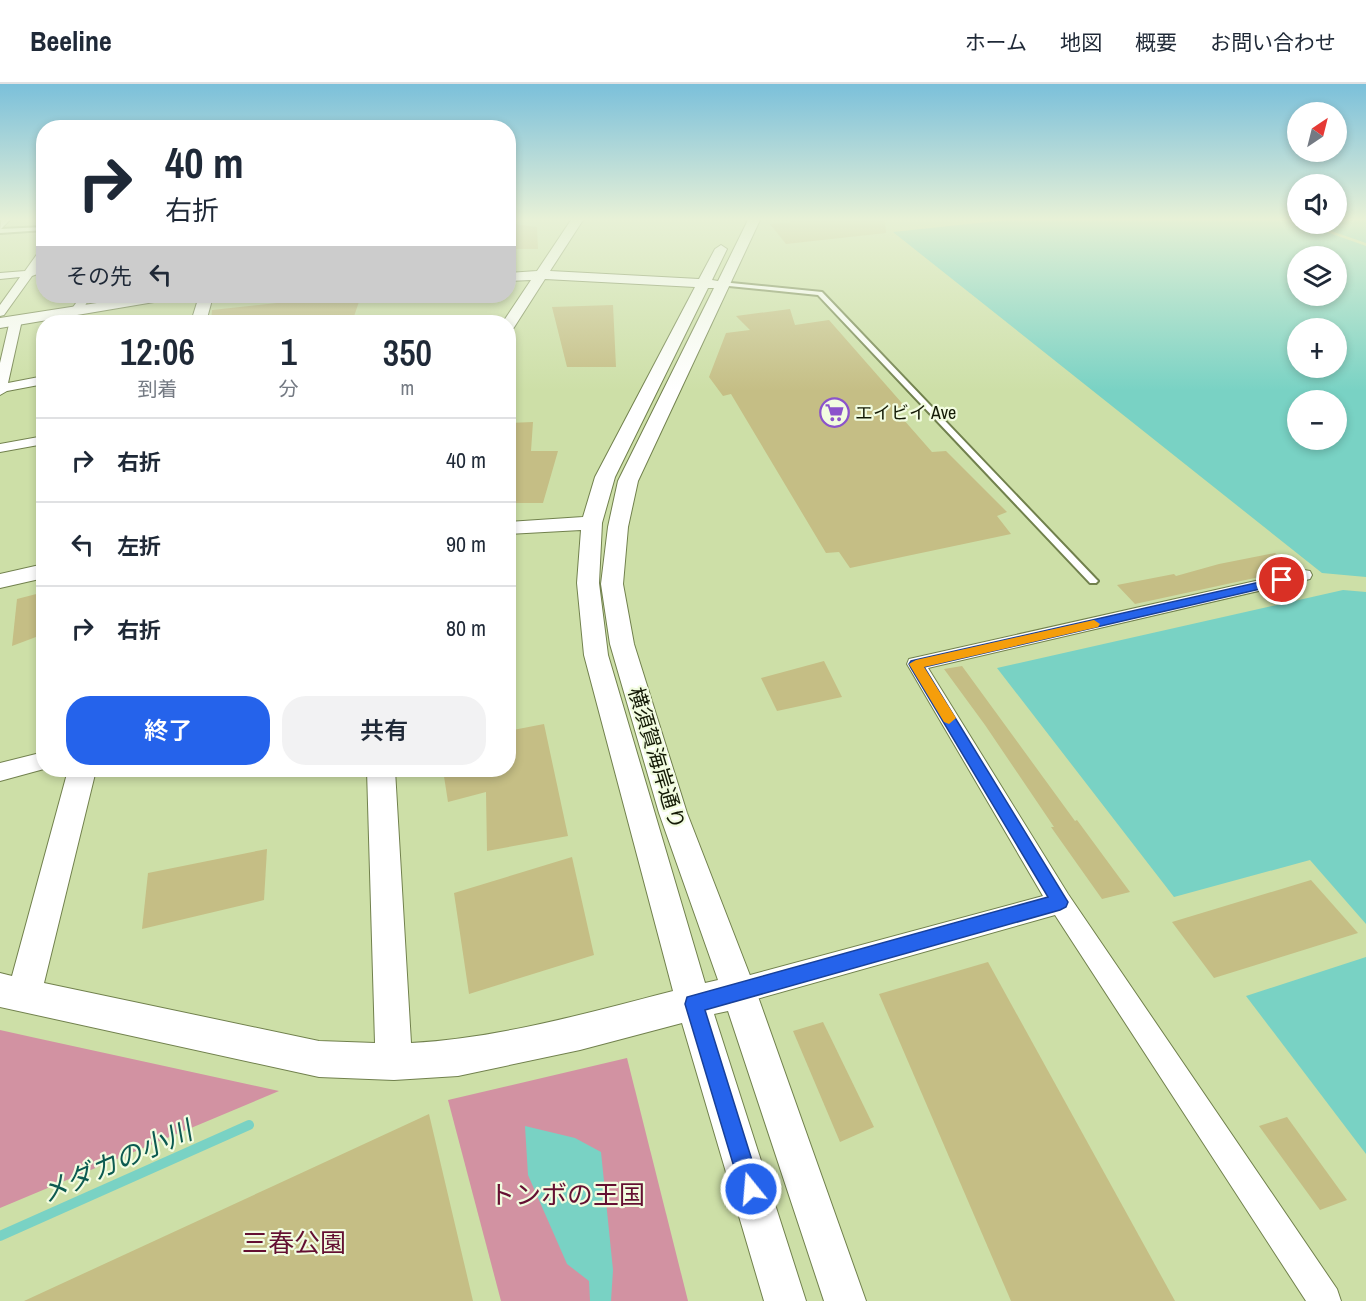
<!DOCTYPE html>
<html lang="ja">
<head>
<meta charset="utf-8">
<style>
	:root { --surface:#fff; --page:#f2f2f3; --text:#1f2937; --muted:#747a83; --line:#e0e1e3; --accent:#2563eb }
	body { margin:0; font-family:"Archivo Narrow","Noto Sans JP",sans-serif; background:var(--page); color:var(--text); height:100vh; display:flex; flex-direction:column; font-size:22px; white-space:nowrap }
	* { box-sizing:border-box; margin:0 }
	p { font-size:20px; color:var(--muted) }
	.icon { flex:none; width:33px; height:33px; fill:none; stroke:currentColor; stroke-width:2; stroke-linecap:round; stroke-linejoin:round }
	.map { position:relative; flex:1; overflow:hidden }
	.panel { position:absolute; left:36px; top:231px; width:480px; height:462px; display:flex; flex-direction:column; background:var(--surface); border-radius:24px; box-shadow:0 3px 9px #0003 }
	.panel>* { flex:none }
	.banner { position:absolute; left:36px; top:36px; width:480px; height:183px; border-radius:24px; box-shadow:0 3px 9px #0003; background:#fff; color:var(--text); overflow:hidden }
	.needle { width:39px; rotate:35deg }
	.buttons { position:absolute; left:1287px; top:18px; display:grid; gap:12px }
	.buttons a { display:grid; place-items:center; width:60px; height:60px; border-radius:50%; background:var(--surface); box-shadow:0 3px 9px #0003; font-size:30px }
	.pin { position:absolute; display:grid; place-items:center; width:51px; height:51px; color:#fff; margin:-26px; border:3px solid #fff; border-radius:50%; box-shadow:0 2px 6px #0007 }
	.me { position:absolute; width:66px; margin:-33px; rotate:343deg; stroke-linejoin:round; filter:drop-shadow(0 0 4px #0008) }
	.turn { display:flex; align-items:center; gap:21px; height:126px; padding:0 30px; font-size:27px }
	.turn .icon { width:78px; height:78px; stroke-width:2.5 }
	.turn b { display:block; font-size:42px; line-height:51px }
	.then { display:flex; align-items:center; height:57px; padding:0 30px; background:#0003; gap:12px; font-size:22px }
	.eta { display:flex; justify-content:space-evenly; align-items:center; height:102px; text-align:center }
	.eta b { font-size:36px; font-weight:600; line-height:42px }
	.button { display:flex; gap:12px; margin-top:auto; padding:12px 30px }
	.button a { flex:1; height:69px; border-radius:24px; background:var(--accent); color:#fff; font-size:24px; font-weight:600; line-height:69px; text-align:center }
	.button a+a { background:var(--page); color:var(--text) }
	ul { padding:0; list-style:none }
	li { display:flex; align-items:center; gap:18px; height:84px; padding:0 30px; border-top:2px solid var(--line) }
	li div { flex:1 }
	li b { display:block; font-size:22px }
	li em { font-style:normal }
	header { display:flex; align-items:center; gap:36px; box-sizing:border-box; height:84px; padding:0 30px; background:var(--surface); border-bottom:2px solid var(--line) }
	header strong { font-size:28px }
	nav { display:flex; gap:33px; margin-inline-start:auto; font-size:21px }
	.map>svg:first-child { display:block }
	.green { fill:#d292a2 }
	.water { fill:#79d2c4; fill-rule:evenodd }
	.lines { fill:none; stroke-linecap:round; stroke-linejoin:round }
	.stream { stroke:#79d2c4; stroke-width:10 }
	.building { fill:#c5be85 }
	.service-casing { stroke:#71814d; stroke-width:4 }
	.minor-casing { stroke:#71814d; stroke-width:2 }
	.tertiary-casing { stroke:#71814d; stroke-width:2 }
	.service { fill:#fff; fill-rule:evenodd }
	.minor { fill:#fff; fill-rule:evenodd }
	.tertiary { fill:#fff; fill-rule:evenodd }
	.route { fill:#2563eb; stroke:#184099; stroke-width:1.5 }
	.slow { fill:#f59e0b }
	.labels { text-anchor:middle; dominant-baseline:central; stroke-width:4.5; stroke-linejoin:round; paint-order:stroke }
	.far-poi-label { font-size:18px; fill:#141a06; stroke:#f2fce0; text-anchor:start }
	.street-label { font-size:21px; fill:#141a06; stroke:#f2fce0 }
	.near-park-label { font-size:26px; fill:#641032; stroke:#f2fce0 }
	.near-water-label { font-size:27px; font-style:italic; fill:#0c5a51; stroke:#f2fce0 }
</style>
</head>
<body>
<header>
<strong>Beeline</strong>
<nav><a>ホーム</a><a>地図</a><a>概要</a><a>お問い合わせ</a></nav>
</header>
<div class="map">
<svg width="1366" height="1217" viewBox="0 0 1366 1217">
	<rect width="100%" height="100%" fill="#cddfa7"/>
	<!-- green -->
	<g class="green">
		<path d="M 0,946 L 36,954 L 279,1007 L 0,1124 Z"/>
		<path d="M 627,974 L 688,1217 L 501,1217 L 448,1016 Z"/>
	</g>
	<!-- water -->
	<g class="water">
		<path d="M 1006,136 L 1293,136 L 1366,162 L 1366,493 L 1322,489 L 893,148 ZM 1298,172 L 1336,172 L 1336,212 L 1298,212 ZM 1298,244 L 1336,244 L 1336,284 L 1298,284 ZM 1298,316 L 1336,316 L 1336,356 L 1298,356 Z"/>
		<path d="M 1337,136 L 1366,136 L 1366,159 L 1311,140 L 1336,140 Z"/>
		<path d="M 1343,506 L 1366,508 L 1366,840 L 1310,776 L 1174,813 L 997,584 Z"/>
		<path d="M 1366,873 L 1366,1070 L 1246,912 Z"/>
		<path d="M 525,1042 L 575,1054 L 601,1068 L 613,1186 L 611,1217 L 590,1217 L 589,1197 L 567,1180 L 528,1091 Z"/>
	</g>
	<g class="lines">
		<!-- stream -->
		<path class="stream" d="M 0,1152 L 249,1041"/>
	</g>
	<!-- building -->
	<g class="building">
		<path d="M 789,136 L 885,136 L 886,149 L 786,160 L 770,140 L 791,139 Z"/>
		<path d="M 508,139 L 537,143 L 538,165 L 508,165 Z"/>
		<path d="M 289,212 L 361,212 L 352,238 L 211,238 L 212,226 L 286,218 Z"/>
		<path d="M 613,221 L 616,283 L 567,283 L 552,223 Z"/>
		<path d="M 790,225 L 795,241 L 829,236 L 908,326 L 896,327 L 932,368 L 946,367 L 1007,428 L 997,432 L 1011,450 L 850,484 L 839,468 L 826,469 L 731,310 L 723,312 L 709,293 L 726,249 L 750,246 L 736,232 Z"/>
		<path d="M 533,338 L 531,367 L 558,367 L 543,419 L 508,419 L 508,339 Z"/>
		<path d="M 1275,469 L 1296,485 L 1135,520 L 1117,501 L 1174,490 L 1176,492 L 1219,480 Z"/>
		<path d="M 44,508 L 44,550 L 12,562 L 17,515 Z"/>
		<path d="M 824,577 L 842,613 L 777,627 L 761,594 Z"/>
		<path d="M 962,582 L 1075,737 L 1077,736 L 1130,808 L 1102,815 L 1051,743 L 1054,743 L 985,641 L 944,585 Z"/>
		<path d="M 544,640 L 568,752 L 487,767 L 486,708 L 448,718 L 443,686 L 508,686 L 508,647 Z"/>
		<path d="M 267,765 L 264,816 L 142,845 L 148,789 Z"/>
		<path d="M 572,773 L 594,871 L 469,910 L 454,809 Z"/>
		<path d="M 1311,796 L 1358,849 L 1214,894 L 1172,838 Z"/>
		<path d="M 988,878 L 1175,1217 L 1011,1217 L 879,910 Z"/>
		<path d="M 823,938 L 874,1043 L 840,1058 L 793,947 Z"/>
		<path d="M 429,1030 L 473,1217 L 24,1217 L 271,1103 Z"/>
		<path d="M 1287,1033 L 1347,1116 L 1320,1126 L 1259,1042 Z"/>
	</g>
	<g class="lines">
		<defs>
			<g id="service">
				<path d="M 44,143 L 44,146 L 0,149 L 0,145 Z"/>
				<path d="M 721,198 L 822,208 L 1096,495 L 1098,497 L 1096,499 L 1090,499 L 818,211 L 719,201 L 718,200 Z"/>
			</g>
			<g id="minor">
				<path d="M 10,136 L 0,146 L 1,136 Z"/>
				<path d="M 44,165 L 44,176 L 36,186 L 40,189 L 32,192 L 4,231 L 0,232 L 0,221 L 20,193 L 0,195 L 0,189 L 25,187 L 40,166 Z"/>
				<path d="M 81,212 L 91,212 L 81,228 L 73,228 L 71,226 Z"/>
				<path d="M 16,233 L 22,236 L 8,299 L 44,292 L 44,300 L 7,307 L 0,311 L 0,279 L 10,236 Z"/>
				<path d="M 44,352 L 44,360 L 0,368 L 0,360 Z"/>
				<path d="M 1304,486 L 1310,487 L 1312,491 L 1310,495 L 928,584 L 1068,810 L 1337,1205 L 1341,1217 L 1306,1217 L 1055,831 L 739,920 L 730,916 L 726,907 L 730,898 L 739,894 L 1043,812 L 907,580 L 909,575 Z"/>
				<path d="M 44,668 L 44,685 L 0,697 L 0,679 Z"/>
			</g>
			<g id="tertiary">
				<path d="M 571,136 L 583,136 L 550,187 L 699,195 L 715,165 L 721,161 L 727,165 L 712,196 L 718,197 L 748,136 L 760,136 L 638,397 L 628,443 L 623,500 L 634,560 L 687,729 L 756,907 L 866,1217 L 824,1217 L 728,927 L 714,930 L 806,1217 L 764,1217 L 682,939 L 580,966 L 458,992 L 394,996 L 319,993 L 0,923 L 0,889 L 12,892 L 68,686 L 96,686 L 44,899 L 319,957 L 375,959 L 367,686 L 395,686 L 411,959 C 500,954 587,929 673,907 L 584,571 L 577,499 L 581,446 L 508,450 L 508,438 L 583,433 L 595,393 L 695,203 L 545,195 L 513,245 L 508,246 L 508,238 L 503,238 L 531,196 L 508,197 L 508,189 L 537,187 ZM 708,204 L 714,204 L 618,397 L 608,443 L 601,500 L 610,560 L 659,729 L 718,896 L 705,899 L 608,571 L 599,499 L 602,439 L 615,393 Z"/>
				<path d="M 142,212 L 173,212 L 166,216 L 0,244 L 0,234 Z"/>
				<path d="M 199,212 L 213,212 L 206,238 L 191,238 Z"/>
				<path d="M 44,480 L 44,494 L 0,504 L 0,490 Z"/>
			</g>
		</defs>
		<!-- service casing -->
		<use href="#service" class="service-casing"/>
		<!-- minor casing -->
		<use href="#minor" class="minor-casing"/>
		<!-- tertiary casing -->
		<use href="#tertiary" class="tertiary-casing"/>
		<!-- service -->
		<use href="#service" class="service"/>
		<!-- minor -->
		<use href="#minor" class="minor"/>
		<!-- tertiary -->
		<use href="#tertiary" class="tertiary"/>
	</g>
	<!-- sky -->
	<linearGradient id="sky" x2="0" y2="1"><stop stop-color="#7bc0da"/><stop offset="0.44" stop-color="#e8f1d7"/><stop offset="1" stop-color="#e8f1d7" stop-opacity="0"/></linearGradient>
	<rect width="1366" height="307" fill="url(#sky)"/>
	<!-- route -->
	<path class="route" d="M 1282,493 L 1288,496 L 1286,499 L 924,583 L 1068,818 L 1066,823 L 1060,826 L 705,926 L 761,1105 L 758,1113 L 751,1116 L 743,1113 L 685,920 L 687,913 L 1048,813 L 911,584 L 909,580 L 911,577 Z"/>
	<!-- slow -->
	<path class="slow" d="M 1094,536 L 1100,540 L 1098,543 L 924,583 L 956,634 L 949,640 L 944,638 L 909,580 L 916,576 Z"/>
	<!-- icons -->
	<defs>
		<symbol id="supermarket-ring" viewBox="-11 -11 22 22"><circle r="9.5" fill="#f2fce0" stroke="#8b53cb" stroke-width="1.5"/><path d="M-6-5.5h2.5l.6 2H6L4.5 2H-2.5L-4.4-4H-6ZM-1.5 3.2a1.3 1.3 0 1 0 .1 0ZM3 3.2a1.3 1.3 0 1 0 .1 0Z" fill="#8b53cb"/></symbol>
	</defs>
	<g fill-rule="evenodd">
		<use href="#supermarket-ring" x="818" y="312" width="33" height="33"/>
	</g>
	<g class="labels">
		<!-- far-poi labels -->
		<g class="far-poi-label">
			<text x="855" y="328">エイビイ Ave</text>
		</g>
		<!-- street labels -->
		<g class="street-label">
			<text transform="translate(657 674) rotate(73)">横須賀海岸通り</text>
		</g>
		<!-- near-park labels -->
		<g class="near-park-label">
			<text x="567" y="1110">トンボの王国</text>
			<text x="294" y="1158">三春公園</text>
		</g>
		<!-- near-water labels -->
		<g class="near-water-label">
			<text transform="translate(116 1077) rotate(-24)">メダカの小川</text>
		</g>
	</g>
</svg>
<div class="buttons">
<a><svg class="needle" viewBox="-14 -14 28 28"><path d="M0-13l5 13h-10z" fill="#e53935"/><path d="M0 13l5-13h-10z" fill="#747a83"/></svg></a>
<a><svg class="icon" aria-label="sound" viewBox="0 0 24 24"><path d="M4 9h4l5-4v14l-5-4H4zM17 9q2 3 0 6"/></svg></a>
<a><svg class="icon" aria-label="layers" viewBox="0 0 24 24"><path d="M12 4l9 5-9 5-9-5zM3 14l9 5 9-5"/></svg></a>
<a>+</a>
<a>−</a>
</div>
<div class="pin" style="left:1282px;top:496px;background:#d93025"><svg class="icon" aria-label="arrive" viewBox="0 0 24 24"><path d="M6 21V4h12l-3 4 3 4H6"/></svg></div>
<svg class="me" style="left:751px;top:1105px" viewBox="-20 -20 40 40"><circle r="17" fill="#2563eb" stroke="#fff" stroke-width="3"/><path d="M0-11L8 9 0 5-8 9z" fill="#fff"/></svg>
<div class="banner">
<div class="turn"><svg class="icon" aria-label="right" viewBox="0 0 24 24"><path d="M7 20v-9h11M14 6l5 5-5 5"/></svg><div><b>40 m</b>右折</div></div>
<div class="then">その先<svg class="icon" aria-label="left" viewBox="0 0 24 24"><path d="M17 20v-9H6M10 6l-5 5 5 5"/></svg></div>
</div>
<section class="panel">
<div class="eta">
<div><b>12:06</b><p>到着</p></div>
<div><b>1</b><p>分</p></div>
<div><b>350</b><p>m</p></div>
</div>
<ul>
<li><svg class="icon" aria-label="right" viewBox="0 0 24 24"><path d="M7 20v-9h11M14 6l5 5-5 5"/></svg><div><b>右折</b></div><em>40 m</em></li>
<li><svg class="icon" aria-label="left" viewBox="0 0 24 24"><path d="M17 20v-9H6M10 6l-5 5 5 5"/></svg><div><b>左折</b></div><em>90 m</em></li>
<li><svg class="icon" aria-label="right" viewBox="0 0 24 24"><path d="M7 20v-9h11M14 6l5 5-5 5"/></svg><div><b>右折</b></div><em>80 m</em></li>
</ul>
<div class="button"><a>終了</a><a>共有</a></div>
</section>
</div>
</body>
</html>
